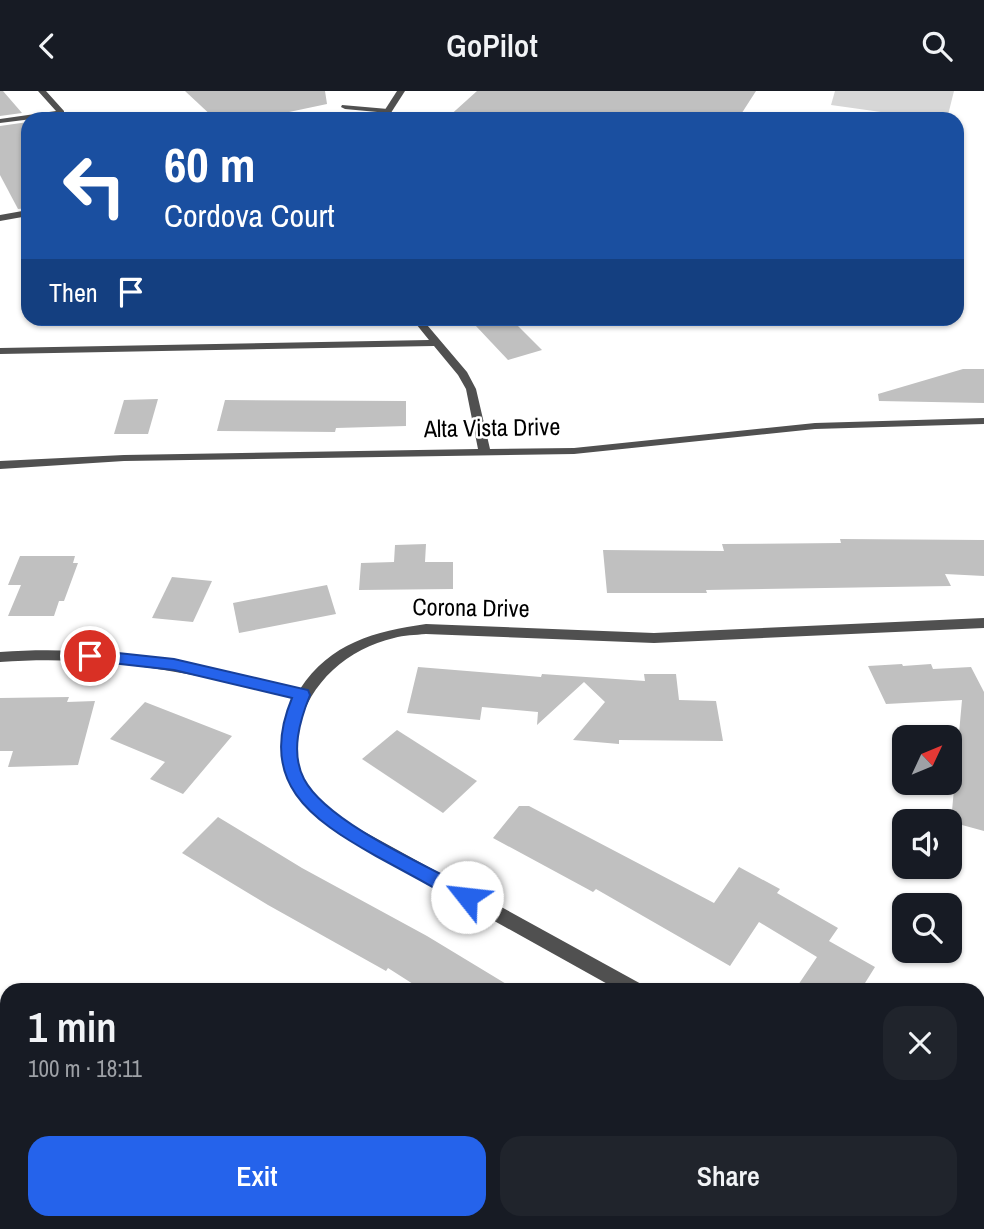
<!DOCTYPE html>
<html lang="en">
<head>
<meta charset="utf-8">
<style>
	:root { --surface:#171b24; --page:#20242c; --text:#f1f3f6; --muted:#9ea1a6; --accent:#2563eb }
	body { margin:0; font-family:"Archivo Narrow",sans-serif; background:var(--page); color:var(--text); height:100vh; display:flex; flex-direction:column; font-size:26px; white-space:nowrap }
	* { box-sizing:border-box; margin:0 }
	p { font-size:23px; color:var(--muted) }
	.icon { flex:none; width:38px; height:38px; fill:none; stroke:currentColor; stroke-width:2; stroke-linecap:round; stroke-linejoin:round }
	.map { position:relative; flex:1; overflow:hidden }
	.drawer { position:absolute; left:0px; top:892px; width:985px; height:247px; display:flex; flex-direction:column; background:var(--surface); border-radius:21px 21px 0 0; box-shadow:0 2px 5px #0004 }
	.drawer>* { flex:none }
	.hud { position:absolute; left:21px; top:21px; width:943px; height:214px; border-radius:21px; box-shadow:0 2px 5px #0004; background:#1a4fa0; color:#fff; overflow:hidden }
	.needle { width:46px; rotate:46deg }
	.fabs { position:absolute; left:892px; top:634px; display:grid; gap:14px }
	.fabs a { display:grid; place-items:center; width:70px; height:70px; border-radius:14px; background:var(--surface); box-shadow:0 2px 5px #0004; font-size:35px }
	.pin { position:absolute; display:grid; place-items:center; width:60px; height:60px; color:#fff; margin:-30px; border:4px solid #fff; border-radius:50%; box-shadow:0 2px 7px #0007 }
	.me { position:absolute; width:77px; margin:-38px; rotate:299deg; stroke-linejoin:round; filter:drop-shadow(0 0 5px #0008) }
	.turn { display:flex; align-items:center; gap:24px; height:147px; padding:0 28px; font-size:32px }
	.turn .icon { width:91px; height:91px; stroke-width:2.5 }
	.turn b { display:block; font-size:49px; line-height:60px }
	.then { display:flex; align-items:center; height:66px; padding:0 28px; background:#0003; gap:14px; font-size:26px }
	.round { display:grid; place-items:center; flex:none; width:74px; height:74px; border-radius:21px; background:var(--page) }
	.overview { display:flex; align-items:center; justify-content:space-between; height:119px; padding:0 28px }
	h1 { font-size:42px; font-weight:600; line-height:52px }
	.button { display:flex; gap:14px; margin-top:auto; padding:14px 28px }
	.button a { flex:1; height:80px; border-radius:21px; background:var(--accent); color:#fff; font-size:28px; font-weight:600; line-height:80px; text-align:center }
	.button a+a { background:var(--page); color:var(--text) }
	header { display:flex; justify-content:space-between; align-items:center; height:91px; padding:0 28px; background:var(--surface); font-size:32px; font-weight:600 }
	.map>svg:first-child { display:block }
	.green { fill:#d7d7d7 }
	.building { fill:#c0c0c0 }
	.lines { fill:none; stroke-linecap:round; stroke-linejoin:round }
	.service { fill:#505050; fill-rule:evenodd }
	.minor { fill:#505050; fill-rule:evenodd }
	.tertiary { fill:#505050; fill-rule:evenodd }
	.route { fill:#2563eb; stroke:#184099; stroke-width:2 }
	.labels { text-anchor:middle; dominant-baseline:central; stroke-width:5; stroke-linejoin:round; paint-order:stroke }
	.street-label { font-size:24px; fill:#000; stroke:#fff }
</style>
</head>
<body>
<header><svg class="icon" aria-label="back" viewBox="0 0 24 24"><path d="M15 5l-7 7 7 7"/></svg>GoPilot<svg class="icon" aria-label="search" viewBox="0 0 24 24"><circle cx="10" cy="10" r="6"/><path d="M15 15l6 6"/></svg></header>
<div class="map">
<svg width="984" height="1138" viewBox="0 0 984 1138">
	<rect width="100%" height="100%" fill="#fff"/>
	<!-- green -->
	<path class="green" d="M 835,0 L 954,0 L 947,28 L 931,28 L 831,14 Z"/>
	<!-- building -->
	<g class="building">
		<path d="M 0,0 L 3,0 L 22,22 L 0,25 Z"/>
		<path d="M 185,0 L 325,0 L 327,13 L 256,28 L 215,28 Z"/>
		<path d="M 477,0 L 756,0 L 738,28 L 446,28 Z"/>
		<path d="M 28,31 L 28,117 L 18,118 L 0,84 L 0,35 Z"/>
		<path d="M 501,228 L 511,228 L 542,259 L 508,269 L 475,234 Z"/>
		<path d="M 963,278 L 984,278 L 984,312 L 879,310 L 878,303 Z"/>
		<path d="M 158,308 L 148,343 L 114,343 L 124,309 Z"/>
		<path d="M 225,309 L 406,310 L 406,335 L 336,337 L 335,341 L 217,340 Z"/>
		<path d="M 840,448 L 984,449 L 984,485 L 945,483 L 951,495 L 706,499 L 707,502 L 607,502 L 603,459 L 724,460 L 722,453 L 841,452 Z"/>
		<path d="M 426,453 L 425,471 L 453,471 L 453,498 L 359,499 L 361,472 L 394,471 L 395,454 Z"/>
		<path d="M 20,465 L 75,465 L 73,472 L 78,472 L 64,510 L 59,510 L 54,525 L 8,525 L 21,494 L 8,494 Z"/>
		<path d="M 172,486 L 212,490 L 193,531 L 152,527 Z"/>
		<path d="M 327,494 L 336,523 L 239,542 L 233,512 Z"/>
		<path d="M 902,573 L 903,575 L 931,573 L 933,578 L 971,576 L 984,601 L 984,740 L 951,731 L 962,609 L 886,613 L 868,575 Z"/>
		<path d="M 418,576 L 541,586 L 542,583 L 645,590 L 644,583 L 676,583 L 679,609 L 716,610 L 723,650 L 619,649 L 619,653 L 573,649 L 605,611 L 584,591 L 537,634 L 538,621 L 482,616 L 480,629 L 407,622 Z"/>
		<path d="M 69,606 L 67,611 L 95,610 L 78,674 L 8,676 L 13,660 L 0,660 L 0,607 Z"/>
		<path d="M 145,611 L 232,645 L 183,703 L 150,688 L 165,671 L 110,648 Z"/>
		<path d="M 397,639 L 477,690 L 443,722 L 362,668 Z"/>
		<path d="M 519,715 L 529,715 L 714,812 L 739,776 L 780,798 L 777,802 L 838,837 L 829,850 L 875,876 L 860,900 L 794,900 L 817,866 L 759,831 L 730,875 L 596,798 L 593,801 L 493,747 Z"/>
		<path d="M 218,726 L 302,777 L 427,845 L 518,900 L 424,900 L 388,877 L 386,880 L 268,814 L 182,762 Z"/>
	</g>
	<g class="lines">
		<!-- service -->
		<path class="service" d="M 342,14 L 388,18 L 392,20 L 388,22 L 345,18 L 341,16 Z"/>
		<!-- minor -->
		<g class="minor">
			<path d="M 38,0 L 46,0 L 64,20 L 64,24 L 0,32 L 0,28 L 56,20 Z"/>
			<path d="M 412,228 L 422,228 L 467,281 L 476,298 L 490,358 L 574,357 L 815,332 L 984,327 L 984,333 L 815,338 L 574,363 L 124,370 L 0,378 L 0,370 L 124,364 L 478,358 L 466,298 L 458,284 L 434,255 L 0,263 L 0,257 L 429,249 Z"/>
			<path d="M 984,527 L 984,537 L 654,552 L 426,543 C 415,544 404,544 394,547 C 349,557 308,592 299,638 C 296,653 295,673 302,686 C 312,706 334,721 352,734 L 643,894 L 646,900 L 620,900 L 340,744 C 290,706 266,670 294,607 C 195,582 103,563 0,571 L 0,561 C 105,553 199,573 300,598 C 330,552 375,540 426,533 L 654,542 Z"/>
			<path d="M 0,946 L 7,949 L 7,967 L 0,964 Z"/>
			<path d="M 978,1106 L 984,1108 L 984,1129 L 978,1127 Z"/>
			<path d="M 296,1132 L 323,1132 L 325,1138 L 298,1138 Z"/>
		</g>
		<!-- tertiary -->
		<g class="tertiary">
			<path d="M 397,0 L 405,0 L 387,28 L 379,28 Z"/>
			<path d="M 28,119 L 28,125 L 0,130 L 0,124 Z"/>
		</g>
	</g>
	<!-- route -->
	<path class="route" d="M 90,559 L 174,568 L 308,599 L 310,604 C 300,629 290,661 304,688 C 327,732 429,776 474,800 L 477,806 L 474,812 L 467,814 L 461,812 C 433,796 404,780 376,765 C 310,728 257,691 292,607 L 174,579 L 85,569 L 83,565 Z"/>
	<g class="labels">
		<!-- street labels -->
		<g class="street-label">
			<text transform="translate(492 336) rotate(-1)">Alta Vista Drive</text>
			<text transform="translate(471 516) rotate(1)">Corona Drive</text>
		</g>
	</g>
</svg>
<div class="fabs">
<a><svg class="needle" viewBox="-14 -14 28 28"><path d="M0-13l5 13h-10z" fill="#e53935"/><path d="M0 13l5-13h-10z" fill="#9ea1a6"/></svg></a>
<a><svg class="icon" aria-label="sound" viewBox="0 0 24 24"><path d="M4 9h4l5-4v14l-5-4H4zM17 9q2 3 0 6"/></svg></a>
<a><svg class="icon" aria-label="search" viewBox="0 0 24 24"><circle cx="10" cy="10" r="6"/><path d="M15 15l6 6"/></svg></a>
</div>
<div class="pin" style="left:90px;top:565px;background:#d93025"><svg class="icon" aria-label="arrive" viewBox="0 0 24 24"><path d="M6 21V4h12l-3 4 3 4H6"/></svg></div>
<svg class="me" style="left:467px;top:806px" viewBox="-20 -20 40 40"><circle r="19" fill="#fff"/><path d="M0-13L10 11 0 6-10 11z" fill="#2563eb"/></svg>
<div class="hud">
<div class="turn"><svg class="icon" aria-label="left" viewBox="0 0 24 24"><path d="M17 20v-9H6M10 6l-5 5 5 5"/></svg><div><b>60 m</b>Cordova Court</div></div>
<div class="then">Then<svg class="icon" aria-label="arrive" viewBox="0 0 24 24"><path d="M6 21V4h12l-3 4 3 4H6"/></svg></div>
</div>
<section class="drawer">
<div class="overview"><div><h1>1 min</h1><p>100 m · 18:11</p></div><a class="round"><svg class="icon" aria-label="close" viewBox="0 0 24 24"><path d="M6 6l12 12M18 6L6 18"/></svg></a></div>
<div class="button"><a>Exit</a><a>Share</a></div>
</section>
</div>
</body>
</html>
